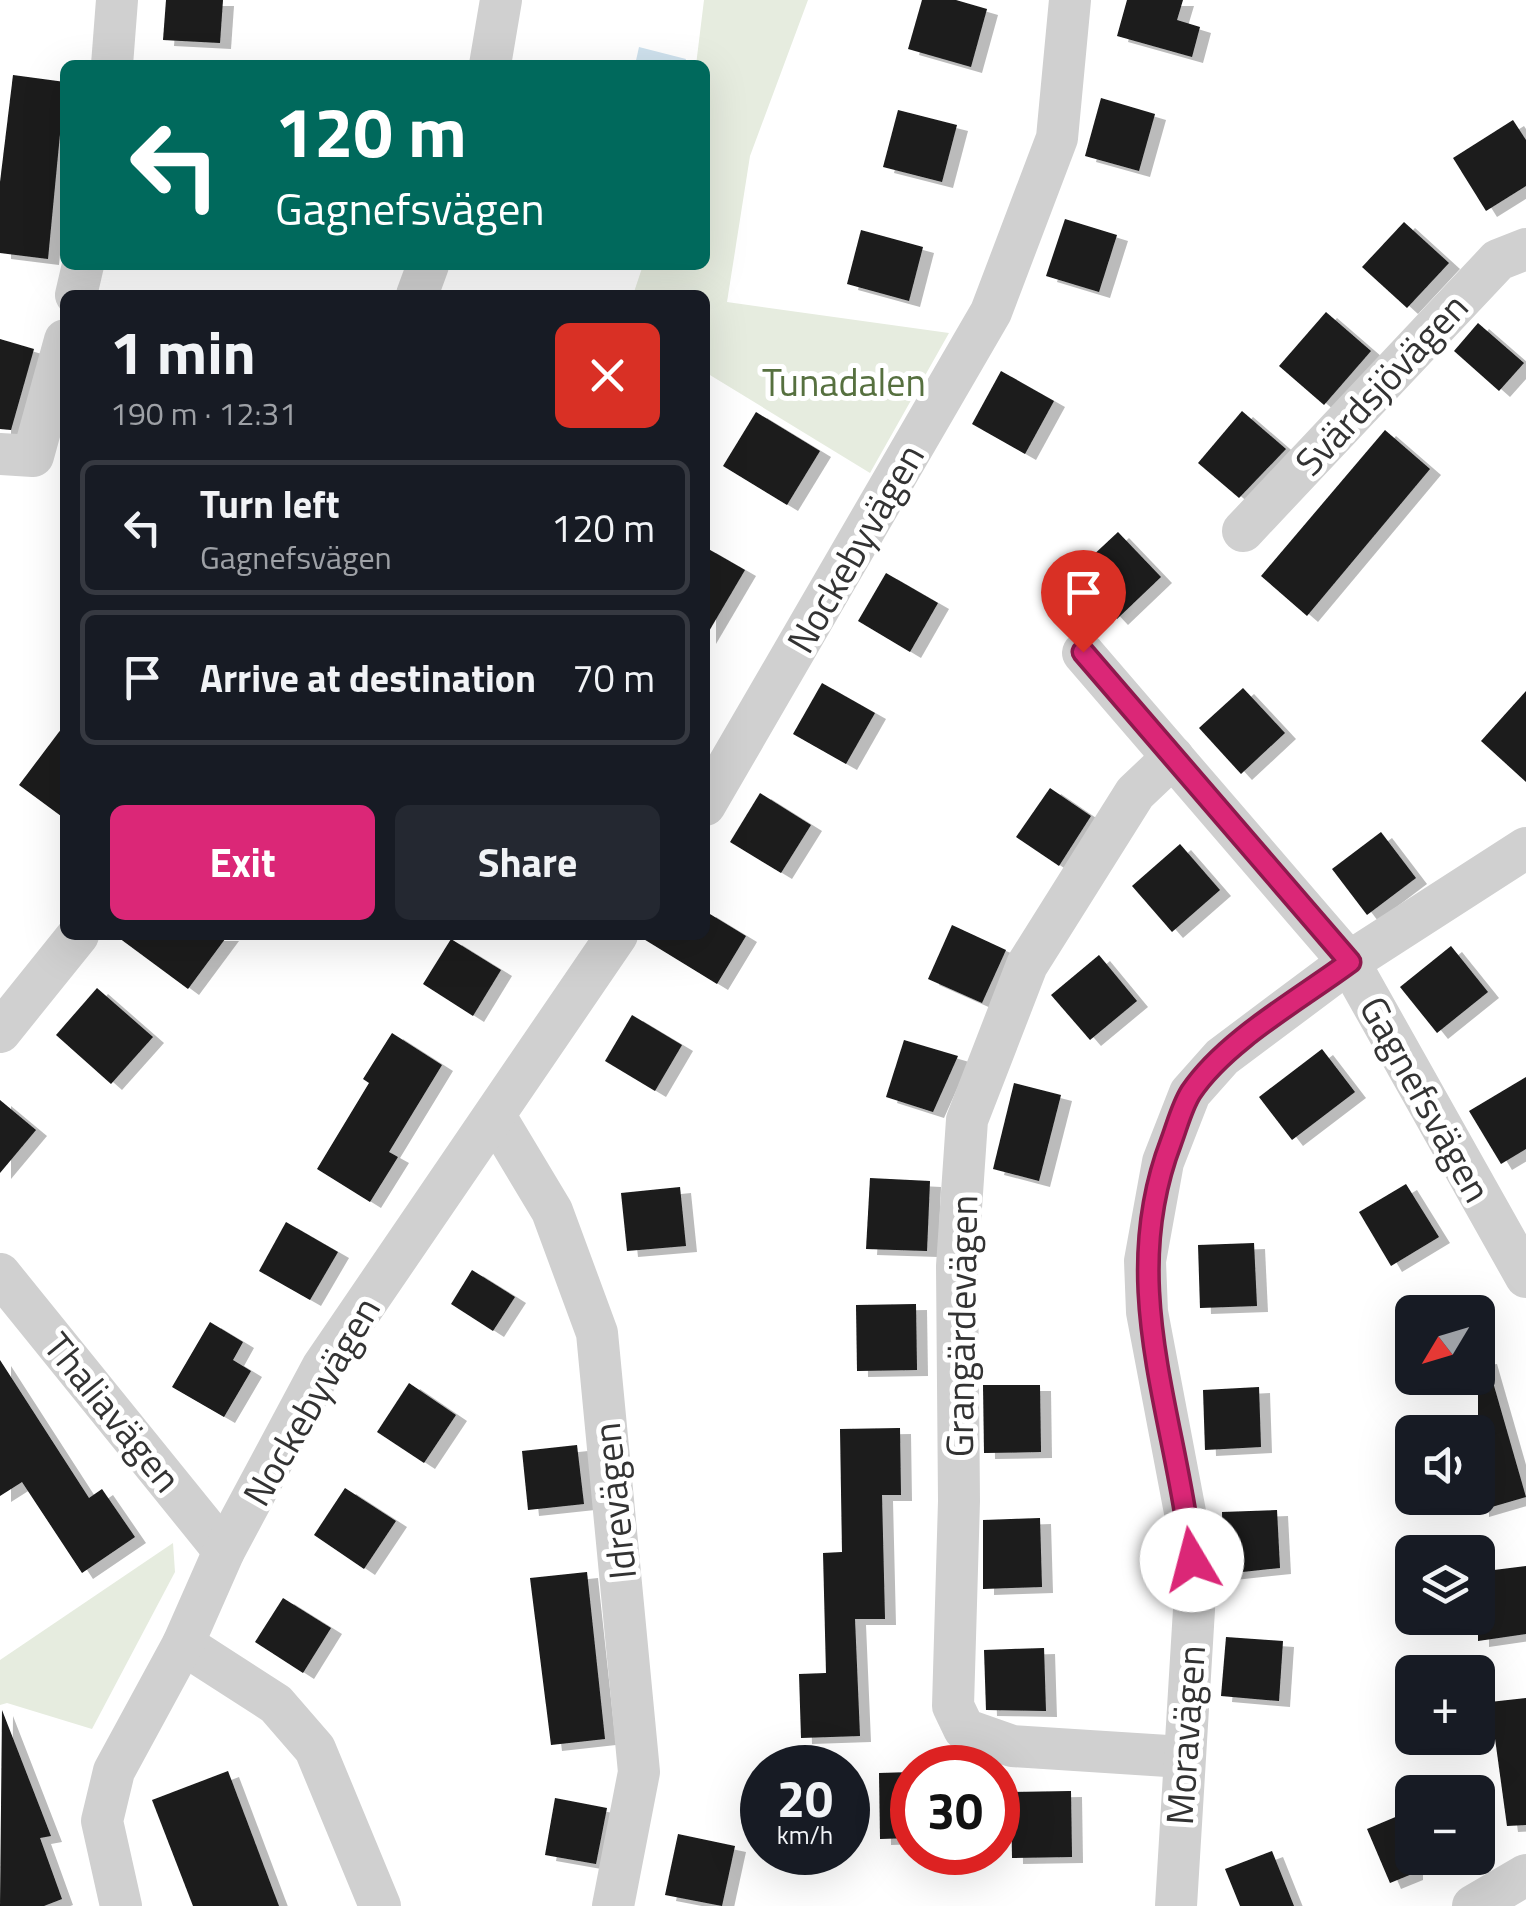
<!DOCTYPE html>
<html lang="en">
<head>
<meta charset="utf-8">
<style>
	:root { --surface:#171b24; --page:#242831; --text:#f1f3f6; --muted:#9ea1a6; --line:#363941; --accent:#db2777 }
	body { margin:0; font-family:"Titillium Web",sans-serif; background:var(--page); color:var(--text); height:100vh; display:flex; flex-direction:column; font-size:38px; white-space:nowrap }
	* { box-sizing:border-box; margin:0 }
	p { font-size:32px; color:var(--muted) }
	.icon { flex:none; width:55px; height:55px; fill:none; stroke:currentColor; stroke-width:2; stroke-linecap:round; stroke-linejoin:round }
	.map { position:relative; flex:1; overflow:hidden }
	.side { position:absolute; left:60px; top:290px; width:650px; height:650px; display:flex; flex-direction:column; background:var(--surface); border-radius:15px; box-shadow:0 10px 40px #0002 }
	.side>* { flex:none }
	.banner { position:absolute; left:60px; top:60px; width:650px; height:210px; border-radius:15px; box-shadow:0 10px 40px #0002; background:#00695c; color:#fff; overflow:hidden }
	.needle { width:65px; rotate:232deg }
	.tools { position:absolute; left:1395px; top:1295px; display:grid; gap:20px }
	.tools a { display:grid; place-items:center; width:100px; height:100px; border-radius:15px; background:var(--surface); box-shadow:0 10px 40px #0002; font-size:50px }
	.speed { position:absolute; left:740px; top:1745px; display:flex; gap:20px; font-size:50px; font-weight:700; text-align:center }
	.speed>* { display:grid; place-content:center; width:130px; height:130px; border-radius:50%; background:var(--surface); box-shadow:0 10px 40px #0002; line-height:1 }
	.speed small { font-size:25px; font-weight:400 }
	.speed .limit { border:15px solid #d22; background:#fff; color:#111 }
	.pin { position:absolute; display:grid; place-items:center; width:85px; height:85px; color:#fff; margin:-102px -42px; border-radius:50% 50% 50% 0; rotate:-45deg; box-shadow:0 0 10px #0007 }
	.pin .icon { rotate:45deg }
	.me { position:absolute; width:110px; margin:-55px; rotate:352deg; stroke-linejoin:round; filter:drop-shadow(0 0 8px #0008) }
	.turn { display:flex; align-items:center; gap:35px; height:210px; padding:0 50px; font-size:45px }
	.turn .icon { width:130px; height:130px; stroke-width:2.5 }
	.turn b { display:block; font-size:70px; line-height:85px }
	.round { display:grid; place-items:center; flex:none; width:105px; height:105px; border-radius:15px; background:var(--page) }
	.head { display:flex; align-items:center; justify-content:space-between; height:170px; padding:0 50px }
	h1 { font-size:60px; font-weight:700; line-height:75px }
	.button { display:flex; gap:20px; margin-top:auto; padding:20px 50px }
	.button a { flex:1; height:115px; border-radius:15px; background:var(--accent); color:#fff; font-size:40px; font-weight:700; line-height:115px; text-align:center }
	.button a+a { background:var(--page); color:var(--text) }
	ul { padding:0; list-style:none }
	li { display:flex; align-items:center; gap:30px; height:135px; margin:0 20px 15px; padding:0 30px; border:5px solid var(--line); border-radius:15px }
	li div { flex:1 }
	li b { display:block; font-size:38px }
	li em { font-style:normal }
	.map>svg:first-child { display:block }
	.green { fill:#e6ecdf }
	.water { fill:#cfe2ee }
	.building { fill:#1a1a1a; filter:url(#shadow) }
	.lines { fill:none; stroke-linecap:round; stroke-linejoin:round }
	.street { stroke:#d0d0d0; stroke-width:42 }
	.route-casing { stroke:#8e194d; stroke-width:25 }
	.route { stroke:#db2777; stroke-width:18 }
	.labels { text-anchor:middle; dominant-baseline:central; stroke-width:10; stroke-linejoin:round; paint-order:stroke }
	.park-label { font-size:38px; fill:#56703f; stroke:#fff }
	.street-label { font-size:38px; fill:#333; stroke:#fff }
</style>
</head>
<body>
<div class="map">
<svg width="1526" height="1906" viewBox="0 0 1526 1906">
	<defs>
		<filter id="shadow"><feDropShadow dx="11" dy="6" stdDeviation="0" flood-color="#0004"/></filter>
	</defs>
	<rect width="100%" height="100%" fill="#fff"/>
	<!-- green -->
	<g class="green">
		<path d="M 704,0 L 808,0 L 750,156 L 727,302 L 949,333 L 870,473 L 705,372 L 705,295 L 633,295 L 643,265 L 705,265 L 705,65 L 696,65 Z"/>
		<path d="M 173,1543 L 175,1572 L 92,1729 L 7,1703 L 0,1705 L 0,1660 Z"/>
	</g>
	<!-- water -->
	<path class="water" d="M 639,47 L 686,59 L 684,65 L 635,65 Z"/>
	<!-- building -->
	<g class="building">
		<path d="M 166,0 L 223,0 L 220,43 L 163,40 Z"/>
		<path d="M 922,0 L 956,0 L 987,9 L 971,67 L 908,49 Z"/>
		<path d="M 1127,0 L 1183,0 L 1177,20 L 1200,27 L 1192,57 L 1117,36 Z"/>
		<path d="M 13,75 L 65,82 L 48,259 L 0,253 L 0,182 Z"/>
		<path d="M 1101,98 L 1155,114 L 1139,171 L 1085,156 Z"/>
		<path d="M 898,110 L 957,125 L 942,182 L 883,167 Z"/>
		<path d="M 1513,120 L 1526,140 L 1526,186 L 1486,211 L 1453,158 Z"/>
		<path d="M 1065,219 L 1117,235 L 1099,292 L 1046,276 Z"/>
		<path d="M 1404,222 L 1449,263 L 1407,308 L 1362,267 Z"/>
		<path d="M 861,230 L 923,247 L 909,301 L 847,284 Z"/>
		<path d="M 1326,312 L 1371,351 L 1324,405 L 1279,366 Z"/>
		<path d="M 1478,323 L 1524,363 L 1499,391 L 1454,351 Z"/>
		<path d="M 0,339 L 34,349 L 11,430 L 0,429 Z"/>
		<path d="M 1001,371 L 1054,401 L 1025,454 L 972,424 Z"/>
		<path d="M 1242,411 L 1286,449 L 1239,498 L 1198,463 Z"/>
		<path d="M 756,412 L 820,451 L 787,505 L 723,466 Z"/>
		<path d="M 1385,430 L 1430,469 L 1307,616 L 1261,576 Z"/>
		<path d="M 1118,532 L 1161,577 L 1117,619 L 1074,573 Z"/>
		<path d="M 705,547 L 745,570 L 705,638 Z"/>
		<path d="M 886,573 L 938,603 L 910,652 L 858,621 Z"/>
		<path d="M 822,683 L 875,713 L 846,764 L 793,734 Z"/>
		<path d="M 1243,688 L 1285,733 L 1241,774 L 1199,728 Z"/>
		<path d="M 1526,691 L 1526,782 L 1481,741 Z"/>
		<path d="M 65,724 L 65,819 L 19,785 Z"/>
		<path d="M 1050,788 L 1091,816 L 1059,866 L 1016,837 Z"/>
		<path d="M 760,793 L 811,825 L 781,873 L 730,842 Z"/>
		<path d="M 1381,832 L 1416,878 L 1367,915 L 1332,869 Z"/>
		<path d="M 1180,844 L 1220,890 L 1172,932 L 1132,886 Z"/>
		<path d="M 705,911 L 746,936 L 717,984 L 642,938 L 705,935 Z"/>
		<path d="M 952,925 L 1006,950 L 982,1003 L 928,979 Z"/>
		<path d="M 115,935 L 228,935 L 188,989 Z"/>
		<path d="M 451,939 L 501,970 L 473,1016 L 423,984 Z"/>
		<path d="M 1451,946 L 1488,992 L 1437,1033 L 1400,987 Z"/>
		<path d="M 1099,955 L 1137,1001 L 1090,1040 L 1051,995 Z"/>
		<path d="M 97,988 L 153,1037 L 111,1084 L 56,1035 Z"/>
		<path d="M 632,1015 L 682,1045 L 655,1091 L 605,1061 Z"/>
		<path d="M 392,1033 L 442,1065 L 389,1152 L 398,1157 L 370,1202 L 317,1169 L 369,1083 L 363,1079 Z"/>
		<path d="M 904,1040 L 958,1056 L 933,1112 L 886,1097 Z"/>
		<path d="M 1322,1049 L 1355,1092 L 1292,1140 L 1259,1097 Z"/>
		<path d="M 1526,1077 L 1526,1149 L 1501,1164 L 1469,1111 Z"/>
		<path d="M 1014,1083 L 1061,1095 L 1039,1181 L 993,1169 Z"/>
		<path d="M 0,1100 L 36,1130 L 0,1173 Z"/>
		<path d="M 870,1178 L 930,1181 L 927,1251 L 866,1249 Z"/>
		<path d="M 1406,1184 L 1439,1237 L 1391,1266 L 1359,1212 Z"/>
		<path d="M 680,1187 L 686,1246 L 627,1251 L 621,1193 Z"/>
		<path d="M 286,1222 L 338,1252 L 310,1300 L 259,1271 Z"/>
		<path d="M 1254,1243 L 1257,1306 L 1200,1308 L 1198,1245 Z"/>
		<path d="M 472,1270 L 515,1297 L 493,1331 L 451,1304 Z"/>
		<path d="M 916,1304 L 917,1370 L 857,1371 L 856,1305 Z"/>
		<path d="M 210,1322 L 243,1342 L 233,1360 L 251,1371 L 224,1417 L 172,1387 Z"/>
		<path d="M 1486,1358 L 1526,1497 L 1478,1511 L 1478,1359 Z"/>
		<path d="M 0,1360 L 89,1498 L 102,1489 L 135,1537 L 82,1573 L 22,1482 L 0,1496 Z"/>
		<path d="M 409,1383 L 456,1415 L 424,1463 L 377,1432 Z"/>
		<path d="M 983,1385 L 1040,1385 L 1041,1452 L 984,1453 Z"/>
		<path d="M 1259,1387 L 1261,1447 L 1205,1450 L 1203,1390 Z"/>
		<path d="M 900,1428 L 901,1495 L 882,1495 L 885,1619 L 855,1619 L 860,1736 L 801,1738 L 799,1674 L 826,1673 L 823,1553 L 842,1552 L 840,1429 Z"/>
		<path d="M 577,1445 L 584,1504 L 528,1510 L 522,1451 Z"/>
		<path d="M 345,1488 L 396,1521 L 364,1569 L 314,1535 Z"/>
		<path d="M 1277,1510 L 1280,1568 L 1224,1574 L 1222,1512 Z"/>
		<path d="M 1040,1518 L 1042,1587 L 983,1589 L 983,1520 Z"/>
		<path d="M 1526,1566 L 1526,1634 L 1478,1641 L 1478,1572 Z"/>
		<path d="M 587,1572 L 605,1739 L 551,1745 L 530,1578 Z"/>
		<path d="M 283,1598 L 331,1628 L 303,1673 L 255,1642 Z"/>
		<path d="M 1226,1637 L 1283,1641 L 1279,1701 L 1221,1696 Z"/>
		<path d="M 1044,1648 L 1046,1711 L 986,1710 L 984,1650 Z"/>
		<path d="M 1526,1698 L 1526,1825 L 1507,1826 L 1490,1702 Z"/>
		<path d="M 2,1710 L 51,1836 L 40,1838 L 62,1899 L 44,1906 L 0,1906 Z"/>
		<path d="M 228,1771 L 279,1906 L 193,1906 L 152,1800 Z"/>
		<path d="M 912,1772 L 912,1838 L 880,1839 L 879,1773 Z"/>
		<path d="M 1071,1791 L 1072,1857 L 1012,1858 L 1011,1792 Z"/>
		<path d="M 555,1798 L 607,1808 L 596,1864 L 545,1855 Z"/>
		<path d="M 1412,1810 L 1412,1874 L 1390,1883 L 1367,1829 Z"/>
		<path d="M 678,1834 L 735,1846 L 722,1906 L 665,1895 Z"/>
		<path d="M 1272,1851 L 1294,1906 L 1240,1906 L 1225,1869 Z"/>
	</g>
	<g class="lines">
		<!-- street -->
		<g class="street">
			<path d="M 112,65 L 117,0"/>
			<path d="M 490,65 L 501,0"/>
			<path d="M 76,295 L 83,265"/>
			<path d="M 417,295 L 428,265"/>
			<path d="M 0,454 L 33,456 L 65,340"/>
			<path d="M 1243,531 L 1498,260 L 1526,249"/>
			<path d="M 1083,653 L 1349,962 L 1526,1277"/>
			<path d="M 1173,757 L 1135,793 L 1027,965 L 967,1120 L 957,1266 L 959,1501 L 953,1706 L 964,1729 L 1012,1746 L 1183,1757"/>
			<path d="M 705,805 L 991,312 L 1057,138 L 1070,0"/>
			<path d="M 0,1032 L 78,935"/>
			<path d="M 495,1116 L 552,1211 L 597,1333 L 639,1772 L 613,1906"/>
			<path d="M 0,1274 L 224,1551"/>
			<path d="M 183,1644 L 276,1704 L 315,1749 L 380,1906"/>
			<path d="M 121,1906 L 102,1821 L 114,1771 L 183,1644 L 224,1551 L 323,1366 L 617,935"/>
			<path d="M 1176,1906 L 1195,1593 L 1188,1528 L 1147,1312 L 1145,1261 L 1163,1162 L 1190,1093 L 1222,1057 L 1349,962 L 1526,848"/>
			<path d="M 1473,1906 L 1526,1875"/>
		</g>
	</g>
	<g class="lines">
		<defs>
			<path id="route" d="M 1083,652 L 1350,962 C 1300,999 1225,1041 1191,1092 C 1182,1106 1177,1126 1171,1142 C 1116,1286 1176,1415 1192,1560"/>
		</defs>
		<!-- route casing -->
		<use href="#route" class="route-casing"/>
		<!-- route -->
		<use href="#route" class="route"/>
	</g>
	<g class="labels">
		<!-- park labels -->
		<g class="park-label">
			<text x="844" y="382">Tunadalen</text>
		</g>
		<!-- street labels -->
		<g class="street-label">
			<text transform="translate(1381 384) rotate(-47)">Svärdsjövägen</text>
			<text transform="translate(855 548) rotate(-60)">Nockebyvägen</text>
			<text transform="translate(1426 1099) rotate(61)">Gagnefsvägen</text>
			<text transform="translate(961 1326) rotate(-89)">Grangärdevägen</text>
			<text transform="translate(311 1401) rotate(-60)">Nockebyvägen</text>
			<text transform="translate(113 1412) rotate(51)">Thaliavägen</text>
			<text transform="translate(614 1501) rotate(-96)">Idrevägen</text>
			<text transform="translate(1185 1735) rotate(-86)">Moravägen</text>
		</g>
	</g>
</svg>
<div class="tools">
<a><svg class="needle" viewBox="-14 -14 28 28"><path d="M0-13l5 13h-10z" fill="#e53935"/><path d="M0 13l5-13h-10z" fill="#9ea1a6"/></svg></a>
<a><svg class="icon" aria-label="sound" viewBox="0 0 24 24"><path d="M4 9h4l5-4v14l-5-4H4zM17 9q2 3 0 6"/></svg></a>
<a><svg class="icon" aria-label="layers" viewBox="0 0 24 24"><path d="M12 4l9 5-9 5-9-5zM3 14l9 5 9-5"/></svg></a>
<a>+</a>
<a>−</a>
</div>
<div class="speed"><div>20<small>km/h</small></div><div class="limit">30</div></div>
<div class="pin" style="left:1083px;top:652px;background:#d93025"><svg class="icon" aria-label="arrive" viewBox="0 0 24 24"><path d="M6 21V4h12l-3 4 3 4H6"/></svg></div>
<svg class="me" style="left:1192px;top:1560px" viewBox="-20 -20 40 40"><circle r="19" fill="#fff"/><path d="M0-13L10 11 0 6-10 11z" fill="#db2777"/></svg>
<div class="banner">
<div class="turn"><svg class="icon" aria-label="left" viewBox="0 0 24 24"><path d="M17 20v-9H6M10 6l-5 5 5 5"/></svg><div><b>120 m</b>Gagnefsvägen</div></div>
</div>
<section class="side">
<div class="head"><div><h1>1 min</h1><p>190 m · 12:31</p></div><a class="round" style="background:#d93025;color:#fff"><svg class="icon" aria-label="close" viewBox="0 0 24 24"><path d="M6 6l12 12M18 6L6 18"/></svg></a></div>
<ul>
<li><svg class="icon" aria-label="left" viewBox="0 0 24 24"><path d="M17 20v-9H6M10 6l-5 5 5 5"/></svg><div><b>Turn left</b><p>Gagnefsvägen</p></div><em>120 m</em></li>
<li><svg class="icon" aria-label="arrive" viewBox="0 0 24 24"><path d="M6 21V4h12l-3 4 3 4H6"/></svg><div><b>Arrive at destination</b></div><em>70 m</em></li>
</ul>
<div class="button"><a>Exit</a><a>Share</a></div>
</section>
</div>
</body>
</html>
